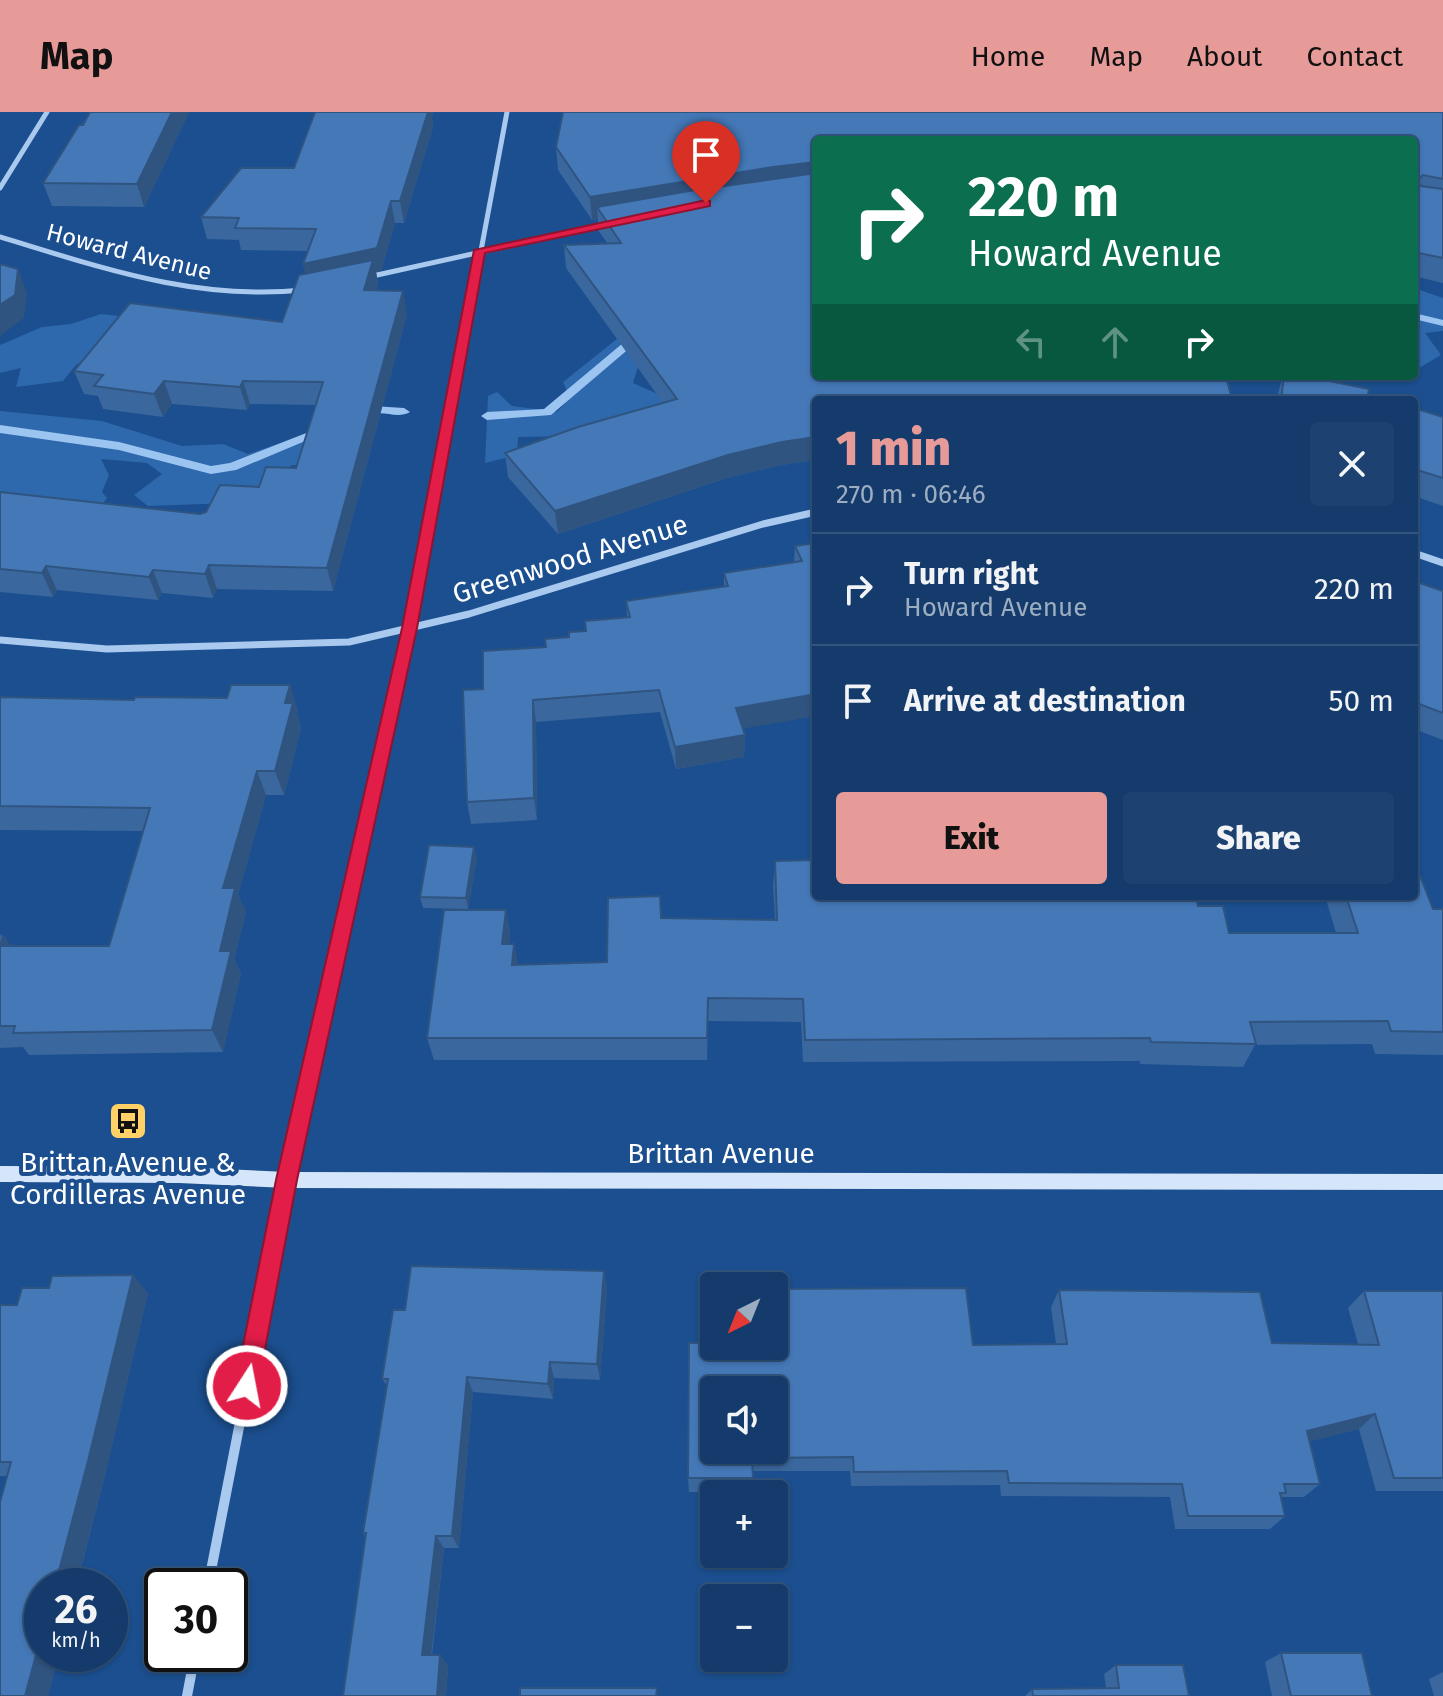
<!DOCTYPE html>
<html lang="en">
<head>
<meta charset="utf-8">
<style>
	:root { --surface:#143b6b; --page:#1d4271; --text:#f1f3f6; --muted:#9dadc1; --line:#33557e; --accent:#e69b98 }
	body { margin:0; font-family:"Fira Sans",sans-serif; background:var(--page); color:var(--text); height:100vh; display:flex; flex-direction:column; font-size:30px; white-space:nowrap }
	* { box-sizing:border-box; margin:0 }
	p { font-size:26px; color:var(--muted) }
	.icon { flex:none; width:44px; height:44px; fill:none; stroke:currentColor; stroke-width:2; stroke-linecap:round; stroke-linejoin:round }
	.map { position:relative; flex:1; overflow:hidden }
	.details { position:absolute; left:812px; top:284px; width:606px; height:504px; display:flex; flex-direction:column; background:var(--surface); border-radius:8px; box-shadow:0 2px 6px #0004,0 0 0 2px var(--line) }
	.details>* { flex:none }
	.guide { position:absolute; left:812px; top:24px; width:606px; height:244px; border-radius:8px; box-shadow:0 2px 6px #0004,0 0 0 2px var(--line); background:#0b6e4f; color:#fff; overflow:hidden }
	.needle { width:52px; rotate:223deg }
	.tools { position:absolute; left:700px; top:1160px; display:grid; gap:16px }
	.tools a { display:grid; place-items:center; width:88px; height:88px; border-radius:8px; background:var(--surface); box-shadow:0 2px 6px #0004,0 0 0 2px var(--line); font-size:40px }
	.speed { position:absolute; left:24px; top:1456px; display:flex; gap:16px; font-size:40px; font-weight:700; text-align:center }
	.speed>* { display:grid; place-content:center; width:104px; height:104px; border-radius:50%; background:var(--surface); box-shadow:0 2px 6px #0004,0 0 0 2px var(--line); line-height:1 }
	.speed small { font-size:20px; font-weight:400 }
	.speed .limit { border:4px solid #111; border-radius:12px; background:#fff; color:#111 }
	.pin { position:absolute; display:grid; place-items:center; width:68px; height:68px; color:#fff; margin:-82px -34px; border-radius:50% 50% 50% 0; rotate:-45deg; box-shadow:0 0 8px #0007 }
	.pin .icon { rotate:45deg }
	.me { position:absolute; width:88px; margin:-44px; rotate:11deg; stroke-linejoin:round; filter:drop-shadow(0 0 6px #0008) }
	.turn { display:flex; align-items:center; gap:28px; height:168px; padding:0 24px; font-size:36px }
	.turn .icon { width:104px; height:104px; stroke-width:2.5 }
	.turn b { display:block; font-size:56px; line-height:68px }
	.lanes { display:flex; align-items:center; height:76px; padding:0 24px; background:#0003; justify-content:center; gap:40px; direction:ltr }
	.lanes .off { opacity:.35 }
	.round { display:grid; place-items:center; flex:none; width:84px; height:84px; border-radius:8px; background:var(--page) }
	.overview { display:flex; align-items:center; justify-content:space-between; height:136px; padding:0 24px }
	h1 { font-size:48px; font-weight:800; line-height:60px; color:var(--accent) }
	.primary-button { display:flex; gap:16px; margin-top:auto; padding:16px 24px }
	.primary-button a { flex:1; height:92px; border-radius:8px; background:var(--accent); color:#111; font-size:32px; font-weight:800; line-height:92px; text-align:center }
	.primary-button a+a { background:var(--page); color:var(--text) }
	ul { padding:0; list-style:none }
	li { display:flex; align-items:center; gap:24px; height:112px; padding:0 24px; border-top:2px solid var(--line) }
	li div { flex:1 }
	li b { display:block; font-size:30px }
	li em { font-style:normal }
	header { display:flex; align-items:center; gap:48px; box-sizing:border-box; height:112px; padding:0 40px; background:var(--accent); color:#111 }
	header strong { font-size:38px }
	nav { display:flex; gap:44px; margin-inline-start:auto; font-size:28px }
	.map>svg:first-child { display:block }
	.green { fill:#2e69ad }
	.lines { fill:none; stroke-linecap:round; stroke-linejoin:round }
	.stream { fill:#9cc4f0; fill-rule:evenodd }
	.street-far3 { stroke:#a9c9ee; stroke-width:5 }
	.street-far2 { stroke:#a9c9ee; stroke-width:7 }
	.street-far1 { stroke:#a9c9ee; stroke-width:8 }
	.street { stroke:#a9c9ee; stroke-width:10 }
	.secondary { fill:#d6e6fa; fill-rule:evenodd }
	.wall { fill:#3a679d }
	.shaded-wall { fill:#305480 }
	.building { fill:#4478b7; stroke:#305480; stroke-width:2; fill-rule:evenodd }
	.route { fill:#e11d48; stroke:#92132f; stroke-width:2 }
	.labels { text-anchor:middle; dominant-baseline:central; stroke-width:8; stroke-linejoin:round; paint-order:stroke }
	.far-street-label { font-size:24px; fill:#fff; stroke:#1b4f8f }
	.street-label { font-size:28px; fill:#fff; stroke:#1b4f8f }
	.poi-label { font-size:28px; fill:#fff; stroke:#1b4f8f }
</style>
</head>
<body>
<header>
<strong>Map</strong>
<nav><a>Home</a><a>Map</a><a>About</a><a>Contact</a></nav>
</header>
<div class="map">
<svg width="1443" height="1584" viewBox="0 0 1443 1584">
	<rect width="100%" height="100%" fill="#1b4f8f"/>
	<!-- green -->
	<g class="green">
		<path d="M 1414,176 L 1443,186 L 1443,219 L 1425,221 L 1441,243 L 1414,259 Z"/>
		<path d="M 101,202 L 128,205 L 109,231 L 75,254 L 63,269 L 16,275 L 21,256 L 0,261 L 0,233 L 42,215 L 71,212 Z"/>
		<path d="M 627,219 L 642,242 L 633,271 L 687,295 L 575,324 L 518,325 L 517,343 L 485,351 L 488,284 L 497,280 L 512,294 L 557,300 L 570,286 L 563,270 Z"/>
		<path d="M 0,299 L 102,309 L 182,334 L 223,332 L 248,342 L 295,326 L 318,335 L 320,358 L 293,353 L 275,364 L 267,381 L 230,391 L 148,394 L 134,383 L 162,362 L 147,351 L 101,347 L 109,363 L 102,380 L 107,386 L 86,414 L 0,391 Z"/>
	</g>
	<g class="lines">
		<!-- stream -->
		<g class="stream">
			<path d="M 1414,201 L 1443,208 L 1443,214 L 1414,207 Z"/>
			<path d="M 635,221 L 645,223 L 551,303 L 487,308 L 481,304 L 487,300 L 544,297 Z"/>
			<path d="M 372,294 L 404,296 L 410,300 C 398,307 386,299 373,302 C 368,304 364,306 359,306 L 359,300 Z"/>
			<path d="M 0,313 L 119,330 L 211,354 L 230,351 L 319,316 L 323,315 L 329,319 L 236,358 L 211,362 L 119,338 L 0,321 Z"/>
		</g>
		<!-- street-far3 -->
		<g class="street-far3">
			<path d="M 0,76 L 47,0"/>
			<path d="M 0,125 C 103,156 195,189 304,178"/>
			<path d="M 368,165 L 608,112"/>
			<path d="M 455,277 L 507,0"/>
		</g>
		<!-- street-far2 -->
		<g class="street-far2">
			<path d="M 1414,441 L 1443,451"/>
			<path d="M 0,528 L 107,537 L 349,530 L 469,502 L 763,412 L 816,400"/>
			<path d="M 386,622 L 410,516 L 455,275"/>
		</g>
		<!-- street-far1 -->
		<path class="street-far1" d="M 291,1051 L 387,620"/>
		<!-- street -->
		<g class="street">
			<path d="M 208,1474 L 291,1049"/>
			<path d="M 187,1584 L 195,1542"/>
		</g>
		<!-- secondary -->
		<path class="secondary" d="M 0,1054 L 179,1055 L 287,1060 L 1443,1062 L 1443,1078 L 287,1076 L 179,1071 L 0,1070 Z"/>
	</g>
	<!-- wall -->
	<g class="wall">
		<path d="M 90,0 L 189,0 L 144,95 L 52,94 L 43,71 Z"/>
		<path d="M 315,0 L 433,0 L 432,6 L 433,15 L 404,111 L 395,111 L 381,159 L 376,160 L 378,171 L 376,178 L 407,202 L 333,479 L 217,477 L 213,486 L 162,481 L 158,488 L 57,478 L 53,485 L 0,480 L 0,380 L 200,402 L 259,375 L 296,356 L 316,293 L 250,292 L 247,298 L 172,292 L 163,305 L 103,297 L 98,284 L 84,282 L 74,259 L 282,210 L 306,161 L 303,152 L 308,139 L 241,138 L 239,128 L 207,127 L 201,105 L 294,56 Z"/>
		<path d="M 1443,0 L 1443,171 L 1414,164 L 1414,28 L 816,28 L 816,348 L 781,353 L 727,366 L 558,422 L 508,365 L 505,341 L 663,291 L 566,156 L 564,133 L 608,132 L 598,118 L 598,107 L 592,108 L 558,58 L 556,35 Z"/>
		<path d="M 1283,264 L 1304,264 L 1386,288 L 1276,288 Z"/>
		<path d="M 1414,296 L 1443,305 L 1443,394 L 1414,384 Z"/>
		<path d="M 816,431 L 743,617 L 745,623 L 744,645 L 676,657 L 660,600 L 536,610 L 537,708 L 471,712 L 467,690 L 483,577 L 546,535 L 627,505 L 626,489 L 724,475 L 724,461 L 794,450 L 795,434 Z"/>
		<path d="M 1414,469 L 1443,479 L 1443,628 L 1414,617 Z"/>
		<path d="M 0,585 L 298,598 L 297,602 L 301,616 L 284,683 L 266,683 L 238,783 L 246,800 L 234,847 L 241,861 L 223,940 L 29,943 L 23,935 L 0,936 L 0,822 L 11,834 L 109,834 L 143,719 L 0,718 Z"/>
		<path d="M 477,746 L 468,797 L 423,796 L 420,785 Z"/>
		<path d="M 775,749 L 1198,794 L 1229,821 L 1336,821 L 1325,784 L 1414,784 L 1433,797 L 1443,797 L 1443,943 L 1375,942 L 1372,932 L 1255,933 L 1243,955 L 1140,952 L 1140,949 L 803,950 L 801,910 L 708,909 L 707,948 L 434,948 L 427,926 L 506,798 L 510,822 L 509,832 L 514,832 L 518,853 L 607,850 L 661,806 L 775,808 L 773,773 Z"/>
		<path d="M 604,1159 L 607,1177 L 600,1268 L 554,1266 L 553,1287 L 473,1280 L 459,1436 L 444,1436 L 432,1543 L 448,1553 L 446,1584 L 343,1584 L 365,1424 L 363,1421 L 387,1274 L 382,1267 L 405,1198 Z"/>
		<path d="M 1059,1178 L 1272,1231 L 1358,1232 L 1348,1196 L 1364,1179 L 1443,1179 L 1443,1379 L 1376,1379 L 1359,1317 L 1310,1329 L 1320,1372 L 1304,1385 L 1282,1385 L 1281,1386 L 1285,1404 L 1270,1417 L 1175,1417 L 1170,1385 L 1001,1384 L 1000,1373 L 851,1374 L 850,1359 L 753,1359 L 752,1380 L 689,1380 L 688,1366 L 973,1233 L 1056,1232 L 1051,1195 Z"/>
		<path d="M 148,1181 L 105,1363 L 48,1584 L 0,1584 L 7,1364 L 0,1364 L 0,1193 L 17,1193 Z"/>
		<path d="M 1281,1541 L 1372,1584 L 1272,1584 L 1265,1550 Z"/>
		<path d="M 1116,1553 L 1189,1584 L 1025,1584 L 1032,1577 L 1106,1576 L 1104,1562 Z"/>
		<path d="M 1443,1560 L 1443,1584 L 1434,1584 L 1429,1567 Z"/>
	</g>
	<!-- shaded-wall -->
	<g class="shaded-wall">
		<path d="M 172,0 L 189,0 L 144,95 L 137,72 Z"/>
		<path d="M 427,0 L 433,0 L 432,6 L 433,15 L 404,111 L 400,89 Z"/>
		<path d="M 816,50 L 816,73 L 597,95 L 598,107 L 592,108 L 590,85 L 773,55 Z"/>
		<path d="M 391,89 L 395,111 L 381,159 L 376,160 L 378,171 L 369,201 L 309,174 L 303,152 Z"/>
		<path d="M 18,157 L 27,181 L 24,206 L 0,224 L 0,193 Z"/>
		<path d="M 403,179 L 407,202 L 333,479 L 327,456 Z"/>
		<path d="M 164,269 L 172,292 L 163,305 L 154,282 Z"/>
		<path d="M 243,269 L 250,292 L 247,298 L 240,275 Z"/>
		<path d="M 816,325 L 816,348 L 781,353 L 727,366 L 558,422 L 555,399 L 728,343 L 782,330 Z"/>
		<path d="M 209,453 L 217,477 L 213,486 L 205,462 Z"/>
		<path d="M 46,454 L 57,478 L 53,485 L 42,461 Z"/>
		<path d="M 153,458 L 162,481 L 158,488 L 149,465 Z"/>
		<path d="M 290,573 L 298,598 L 297,602 L 301,616 L 284,683 L 275,659 L 285,591 Z"/>
		<path d="M 816,582 L 816,604 L 736,618 L 736,596 Z"/>
		<path d="M 533,588 L 536,610 L 537,708 L 534,686 Z"/>
		<path d="M 745,623 L 744,645 L 676,657 L 675,635 Z"/>
		<path d="M 257,659 L 266,683 L 238,783 L 246,800 L 234,847 L 241,861 L 223,940 L 212,918 L 220,839 L 223,776 Z"/>
		<path d="M 474,735 L 477,746 L 468,797 L 466,786 Z"/>
		<path d="M 506,798 L 510,822 L 507,856 L 502,832 Z"/>
		<path d="M 3,822 L 18,845 L 0,836 L 0,830 Z"/>
		<path d="M 514,832 L 519,856 L 512,853 Z"/>
		<path d="M 604,1159 L 607,1177 L 600,1268 L 597,1252 Z"/>
		<path d="M 133,1163 L 148,1181 L 105,1363 L 76,1474 L 55,1474 Z"/>
		<path d="M 550,1250 L 554,1266 L 553,1287 L 548,1272 Z"/>
		<path d="M 467,1265 L 473,1280 L 459,1436 L 452,1424 Z"/>
		<path d="M 1375,1302 L 1359,1317 L 1292,1334 L 1307,1319 Z"/>
		<path d="M 436,1424 L 444,1436 L 430,1553 L 422,1543 Z"/>
		<path d="M 42,1521 L 42,1542 L 59,1542 L 48,1584 L 25,1584 Z"/>
		<path d="M 440,1543 L 448,1553 L 446,1584 L 437,1584 Z"/>
	</g>
	<!-- building -->
	<g class="building">
		<path d="M 90,0 L 172,0 L 137,72 L 43,71 L 79,13 L 83,13 Z"/>
		<path d="M 315,0 L 428,0 L 400,89 L 391,89 L 377,136 L 303,152 L 316,117 L 235,116 L 239,106 L 201,105 L 241,56 L 294,56 Z"/>
		<path d="M 563,0 L 1443,0 L 1443,67 L 1423,63 L 1417,69 L 1421,74 L 1443,77 L 1443,146 L 1414,140 L 1414,28 L 816,28 L 816,50 L 773,55 L 590,85 L 556,35 Z"/>
		<path d="M 816,61 L 816,264 L 1226,264 L 1232,288 L 816,288 L 816,325 L 782,330 L 728,343 L 555,399 L 505,341 L 578,315 L 677,287 L 564,133 L 621,131 L 597,95 L 689,79 Z"/>
		<path d="M 373,148 L 364,178 L 403,179 L 327,456 L 209,453 L 205,462 L 153,458 L 149,465 L 46,454 L 42,461 L 0,457 L 0,380 L 200,402 L 206,400 L 220,373 L 259,375 L 266,355 L 296,356 L 323,270 L 243,269 L 240,275 L 164,269 L 154,282 L 94,274 L 103,263 L 74,259 L 130,191 L 282,210 L 299,163 Z"/>
		<path d="M 0,152 L 18,157 L 15,183 L 0,193 Z"/>
		<path d="M 1284,264 L 1304,264 L 1369,277 L 1368,283 L 1386,288 L 1281,288 Z"/>
		<path d="M 1414,296 L 1443,305 L 1443,366 L 1414,357 Z"/>
		<path d="M 816,431 L 816,582 L 736,596 L 745,623 L 675,635 L 659,578 L 533,588 L 534,686 L 467,690 L 463,578 L 483,577 L 483,539 L 546,535 L 545,527 L 569,525 L 569,520 L 586,519 L 585,509 L 630,505 L 626,489 L 728,474 L 724,461 L 802,449 L 795,434 Z"/>
		<path d="M 1414,469 L 1443,479 L 1443,601 L 1414,590 Z"/>
		<path d="M 231,573 L 290,573 L 285,591 L 293,591 L 275,659 L 257,659 L 223,776 L 235,776 L 220,839 L 231,839 L 212,918 L 13,921 L 15,914 L 0,914 L 0,834 L 109,834 L 150,696 L 0,694 L 0,585 L 134,588 L 135,585 L 227,586 Z"/>
		<path d="M 429,733 L 474,735 L 466,786 L 420,785 Z"/>
		<path d="M 816,748 L 816,784 L 1196,784 L 1198,794 L 1223,794 L 1229,821 L 1358,821 L 1346,784 L 1414,784 L 1414,748 L 1433,797 L 1443,797 L 1443,920 L 1391,919 L 1388,909 L 1250,910 L 1256,932 L 1151,930 L 1150,926 L 805,928 L 803,887 L 708,886 L 707,926 L 427,926 L 444,798 L 506,798 L 502,832 L 514,832 L 512,853 L 607,850 L 608,786 L 660,784 L 661,806 L 777,808 L 775,749 Z"/>
		<path d="M 411,1154 L 604,1159 L 597,1252 L 550,1250 L 548,1272 L 467,1265 L 452,1424 L 436,1424 L 422,1543 L 440,1543 L 437,1584 L 343,1584 L 366,1421 L 363,1421 L 388,1267 L 382,1267 L 393,1198 L 405,1198 Z"/>
		<path d="M 133,1163 L 88,1349 L 55,1474 L 42,1474 L 42,1521 L 25,1584 L 0,1584 L 0,1390 L 11,1350 L 0,1350 L 0,1193 L 17,1193 L 22,1176 L 49,1176 L 52,1164 Z"/>
		<path d="M 966,1176 L 973,1233 L 1067,1232 L 1059,1178 L 1260,1180 L 1272,1231 L 1379,1233 L 1364,1179 L 1443,1179 L 1443,1366 L 1394,1366 L 1375,1302 L 1307,1319 L 1320,1372 L 1284,1372 L 1286,1381 L 1280,1381 L 1285,1404 L 1188,1404 L 1182,1372 L 1009,1371 L 1007,1359 L 854,1360 L 853,1345 L 752,1346 L 753,1366 L 688,1366 L 689,1231 L 714,1231 L 714,1234 L 774,1234 L 774,1177 ZM 714,1278 L 774,1278 L 774,1338 L 714,1338 Z"/>
		<path d="M 1281,1541 L 1362,1541 L 1372,1584 L 1291,1584 Z"/>
		<path d="M 1116,1553 L 1183,1553 L 1189,1584 L 1033,1584 L 1032,1577 L 1119,1576 Z"/>
		<path d="M 520,1576 L 657,1576 L 656,1584 L 520,1584 Z"/>
	</g>
	<!-- route -->
	<path class="route" d="M 706,88 L 710,89 L 710,94 L 485,141 L 417,516 L 297,1068 L 258,1274 L 255,1282 L 247,1285 L 239,1282 L 235,1274 L 276,1068 L 402,516 L 474,138 Z"/>
	<!-- icons -->
	<defs>
		<symbol id="bus-square" viewBox="-11 -11 22 22"><rect x="-9" y="-9" width="18" height="18" rx="4" fill="#ffd166" stroke="#1b4f8f"/><path d="M-5-6H5V4H4V6H2V4H-2V6H-4V4H-5ZM-3.5-4V0h7V-4ZM-3.5 1.2v1.5H-2V1.2ZM2 1.2v1.5H3.5V1.2Z" fill="#111"/></symbol>
	</defs>
	<g fill-rule="evenodd">
		<use href="#bus-square" x="106" y="987" width="44" height="44"/>
	</g>
	<g class="labels">
		<!-- far-street labels -->
		<g class="far-street-label">
			<text transform="translate(129 140) rotate(14)">Howard Avenue</text>
		</g>
		<!-- street labels -->
		<g class="street-label">
			<text transform="translate(570 447) rotate(-17)">Greenwood Avenue</text>
			<text x="721" y="1041">Brittan Avenue</text>
		</g>
		<!-- poi labels -->
		<g class="poi-label">
			<text x="128" y="1050">Brittan Avenue &amp;<tspan x="128" dy="32">Cordilleras Avenue</tspan></text>
		</g>
	</g>
</svg>
<div class="tools">
<a><svg class="needle" viewBox="-14 -14 28 28"><path d="M0-13l5 13h-10z" fill="#e53935"/><path d="M0 13l5-13h-10z" fill="#9dadc1"/></svg></a>
<a><svg class="icon" aria-label="sound" viewBox="0 0 24 24"><path d="M4 9h4l5-4v14l-5-4H4zM17 9q2 3 0 6"/></svg></a>
<a>+</a>
<a>−</a>
</div>
<div class="speed"><div>26<small>km/h</small></div><div class="limit">30</div></div>
<div class="pin" style="left:706px;top:91px;background:#d93025"><svg class="icon" aria-label="arrive" viewBox="0 0 24 24"><path d="M6 21V4h12l-3 4 3 4H6"/></svg></div>
<svg class="me" style="left:247px;top:1274px" viewBox="-20 -20 40 40"><circle r="17" fill="#e11d48" stroke="#fff" stroke-width="3"/><path d="M0-11L8 9 0 5-8 9z" fill="#fff"/></svg>
<div class="guide">
<div class="turn"><svg class="icon" aria-label="right" viewBox="0 0 24 24"><path d="M7 20v-9h11M14 6l5 5-5 5"/></svg><div><b>220 m</b>Howard Avenue</div></div>
<div class="lanes"><svg class="icon off" aria-label="left" viewBox="0 0 24 24"><path d="M17 20v-9H6M10 6l-5 5 5 5"/></svg><svg class="icon off" aria-label="ahead" viewBox="0 0 24 24"><path d="M12 20V5M6 11l6-6 6 6"/></svg><svg class="icon" aria-label="right" viewBox="0 0 24 24"><path d="M7 20v-9h11M14 6l5 5-5 5"/></svg></div>
</div>
<section class="details">
<div class="overview"><div><h1>1 min</h1><p>270 m · 06:46</p></div><a class="round"><svg class="icon" aria-label="close" viewBox="0 0 24 24"><path d="M6 6l12 12M18 6L6 18"/></svg></a></div>
<ul>
<li><svg class="icon" aria-label="right" viewBox="0 0 24 24"><path d="M7 20v-9h11M14 6l5 5-5 5"/></svg><div><b>Turn right</b><p>Howard Avenue</p></div><em>220 m</em></li>
<li><svg class="icon" aria-label="arrive" viewBox="0 0 24 24"><path d="M6 21V4h12l-3 4 3 4H6"/></svg><div><b>Arrive at destination</b></div><em>50 m</em></li>
</ul>
<div class="primary-button"><a>Exit</a><a>Share</a></div>
</section>
</div>
</body>
</html>
